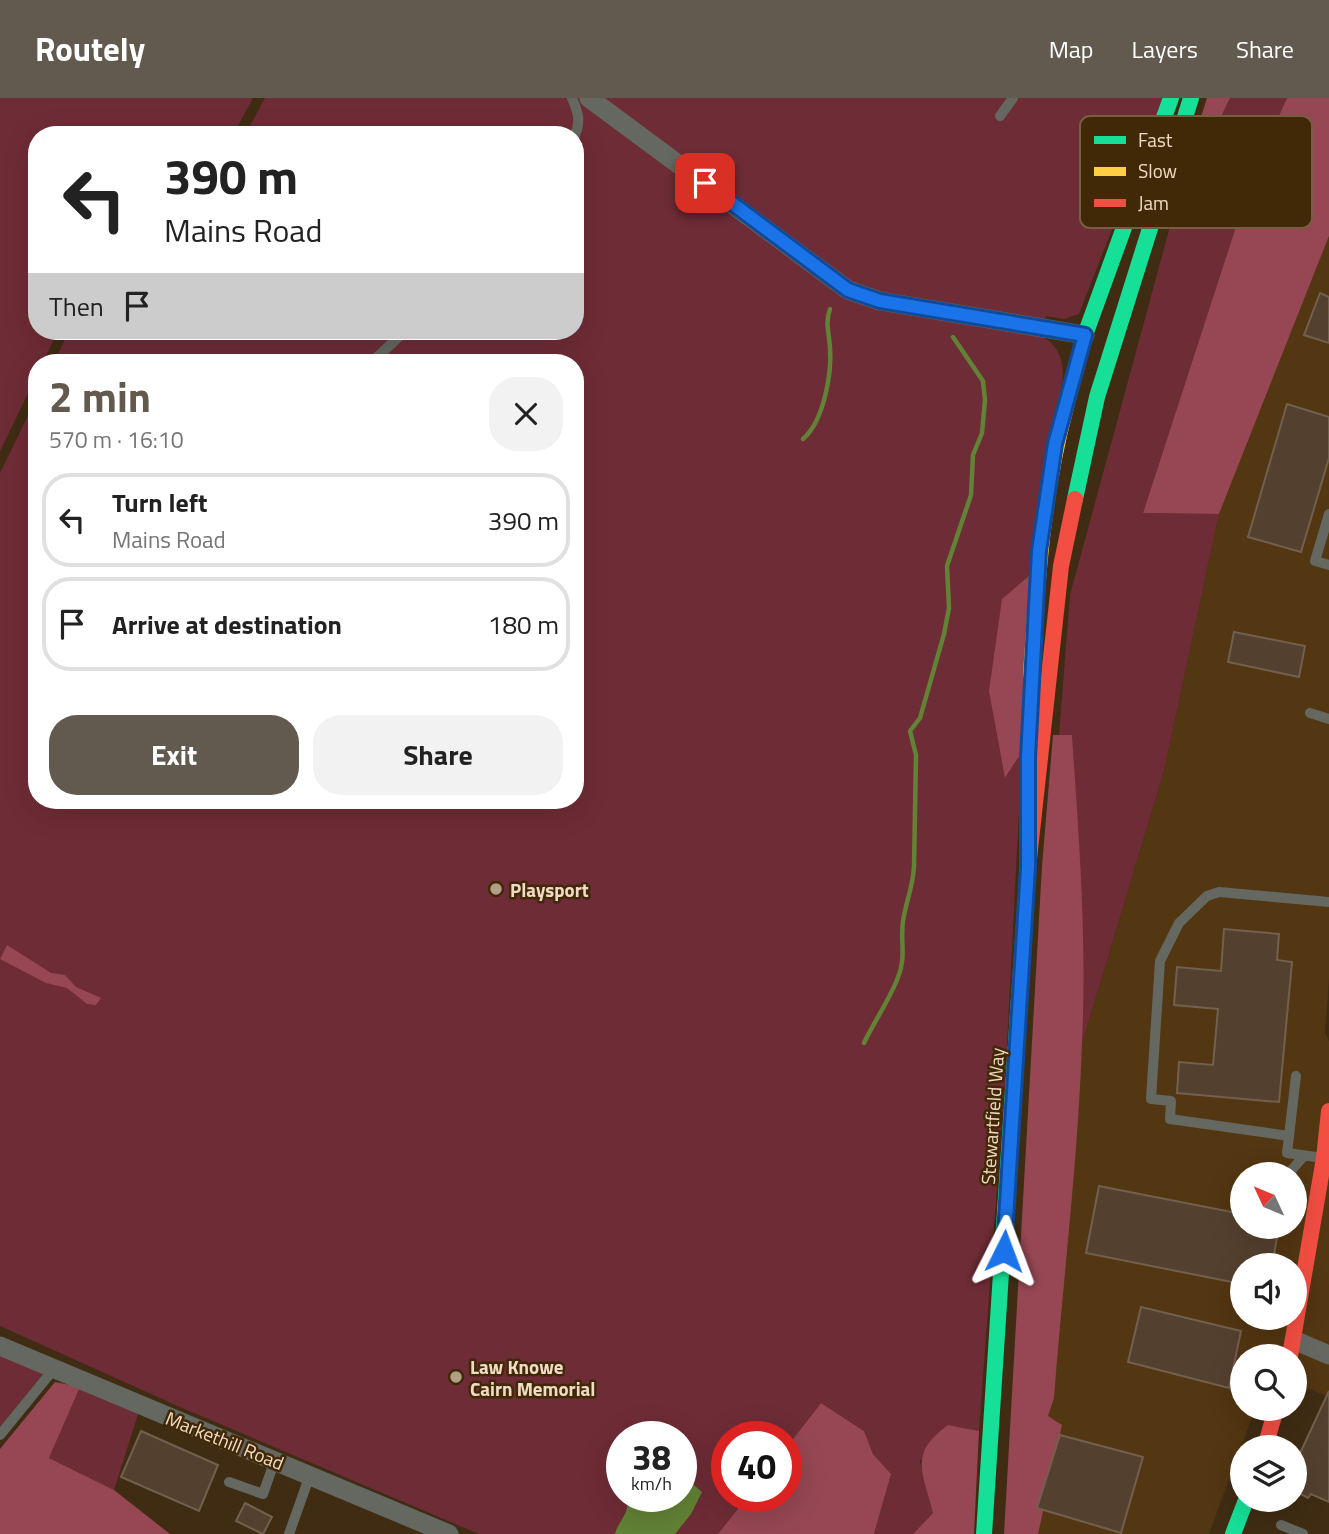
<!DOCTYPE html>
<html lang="en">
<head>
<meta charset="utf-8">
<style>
	:root { --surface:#fff; --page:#f2f2f2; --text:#222; --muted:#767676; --line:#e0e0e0; --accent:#635a4f }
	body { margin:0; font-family:"Titillium Web",sans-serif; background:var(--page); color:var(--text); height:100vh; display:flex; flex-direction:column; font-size:26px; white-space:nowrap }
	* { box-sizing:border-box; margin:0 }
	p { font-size:23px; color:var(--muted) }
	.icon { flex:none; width:38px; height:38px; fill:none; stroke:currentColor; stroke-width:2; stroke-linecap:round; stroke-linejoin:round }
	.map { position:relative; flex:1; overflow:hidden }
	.panel { position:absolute; left:28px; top:256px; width:556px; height:455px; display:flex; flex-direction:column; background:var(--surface); border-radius:28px; box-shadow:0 7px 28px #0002 }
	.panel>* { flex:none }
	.top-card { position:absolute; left:28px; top:28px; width:556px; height:214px; border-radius:28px; box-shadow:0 7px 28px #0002; background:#fff; color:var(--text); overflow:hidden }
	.needle { width:46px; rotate:314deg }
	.buttons { position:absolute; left:1230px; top:1064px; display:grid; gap:14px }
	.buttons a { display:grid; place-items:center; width:77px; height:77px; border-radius:50%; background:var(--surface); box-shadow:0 7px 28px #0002; font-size:35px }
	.speed { position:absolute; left:606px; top:1323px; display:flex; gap:14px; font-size:35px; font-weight:700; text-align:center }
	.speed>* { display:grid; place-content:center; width:91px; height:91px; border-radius:50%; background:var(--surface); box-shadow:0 7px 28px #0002; line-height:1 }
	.speed small { font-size:18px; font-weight:400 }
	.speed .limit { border:10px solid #d22; background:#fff; color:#111 }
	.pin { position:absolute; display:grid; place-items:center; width:60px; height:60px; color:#fff; margin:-30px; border-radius:14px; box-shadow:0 4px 10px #0006 }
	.me { position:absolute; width:77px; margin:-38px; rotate:3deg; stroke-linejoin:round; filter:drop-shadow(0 0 5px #0008) }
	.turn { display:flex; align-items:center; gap:24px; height:147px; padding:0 21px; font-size:32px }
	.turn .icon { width:91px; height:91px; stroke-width:2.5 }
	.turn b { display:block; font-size:49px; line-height:60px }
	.then { display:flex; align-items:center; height:66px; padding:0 21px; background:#0003; gap:14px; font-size:26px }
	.round { display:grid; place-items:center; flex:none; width:74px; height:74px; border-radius:28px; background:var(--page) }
	.overview { display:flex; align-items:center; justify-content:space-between; height:119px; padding:0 21px }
	h1 { font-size:42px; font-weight:700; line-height:52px; color:var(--accent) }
	.button { display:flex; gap:14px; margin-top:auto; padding:14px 21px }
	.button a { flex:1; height:80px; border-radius:28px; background:var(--accent); color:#fff; font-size:28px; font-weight:700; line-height:80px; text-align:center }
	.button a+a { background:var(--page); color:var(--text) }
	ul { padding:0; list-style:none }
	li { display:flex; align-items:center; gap:21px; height:94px; margin:0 14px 10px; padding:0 7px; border:4px solid var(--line); border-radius:28px }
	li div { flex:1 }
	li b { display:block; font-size:26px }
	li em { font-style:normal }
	header { display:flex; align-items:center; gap:42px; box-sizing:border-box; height:98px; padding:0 35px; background:var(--accent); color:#fff }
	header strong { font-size:33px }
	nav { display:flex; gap:38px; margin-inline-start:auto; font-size:24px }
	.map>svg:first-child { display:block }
	.built { fill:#533612; fill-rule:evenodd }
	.green { fill:#6e2c36; fill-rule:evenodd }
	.forest { fill:#964753 }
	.water { fill:#628235 }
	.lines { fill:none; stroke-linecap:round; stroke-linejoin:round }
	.stream { stroke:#628235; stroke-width:4.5 }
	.building { fill:#54402e; stroke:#72604f; stroke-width:2 }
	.lane { stroke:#656860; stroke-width:10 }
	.street { stroke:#656860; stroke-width:19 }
	.fast { stroke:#16e098; stroke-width:16 }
	.slow { stroke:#ffcf43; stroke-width:16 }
	.jam { stroke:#f24e42; stroke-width:16 }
	.route-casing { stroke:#114b97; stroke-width:18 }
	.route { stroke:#1a73e8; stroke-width:12 }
	.poi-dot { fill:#b29e87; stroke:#412807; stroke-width:2.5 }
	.labels { text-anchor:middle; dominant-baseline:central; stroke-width:5; stroke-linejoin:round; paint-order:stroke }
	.poi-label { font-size:19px; font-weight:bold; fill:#f0dcc6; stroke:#412807; text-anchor:start }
	.street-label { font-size:19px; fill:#f0dcc6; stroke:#412807 }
	.key { fill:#412807; stroke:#765e40; stroke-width:2 }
	.key-label { font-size:19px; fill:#f0dcc6 }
</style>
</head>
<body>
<header>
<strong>Routely</strong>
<nav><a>Map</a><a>Layers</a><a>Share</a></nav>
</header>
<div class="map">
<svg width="1329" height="1436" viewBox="0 0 1329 1436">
	<rect width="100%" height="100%" fill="#3f2c13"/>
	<!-- built -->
	<path class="built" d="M 1329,138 L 1329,881 L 1325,935 L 1329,943 L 1329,1299 L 1295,1285 L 1295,1258 L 1242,1258 L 1242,1311 L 1255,1311 L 1209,1436 L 1034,1436 L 1048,1319 L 1082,946 L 1164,673 L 1219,416 ZM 1242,1076 L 1295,1076 L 1295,1129 L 1242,1129 ZM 1242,1167 L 1295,1167 L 1295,1220 L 1242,1220 Z"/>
	<!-- green -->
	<g class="green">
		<path d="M 0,0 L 253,0 L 233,37 L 37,37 L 37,233 L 58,233 L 43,264 L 37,264 L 37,277 L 0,353 Z"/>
		<path d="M 265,0 L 1163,0 L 1079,216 L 1064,221 L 1046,218 L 1040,237 C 1057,247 1063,258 1063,278 L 1006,679 L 1022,654 L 1006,967 L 979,1333 L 948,1327 L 920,1363 L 933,1415 L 913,1436 L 874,1436 L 891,1376 L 873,1356 L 864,1333 L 821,1305 L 786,1350 L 786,1339 L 726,1339 L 726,1398 L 748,1398 L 718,1436 L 479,1436 L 180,1309 L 0,1228 L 0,375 L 37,299 L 37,702 L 576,702 L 576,264 L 54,264 L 69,233 L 576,233 L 576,37 L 245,37 ZM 621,1339 L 681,1339 L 681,1398 L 621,1398 Z"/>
		<path d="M 1230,0 L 1287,0 L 1254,73 L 1143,415 L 1219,416 L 1164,673 L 1082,946 C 1084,843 1079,741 1072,638 L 1059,637 L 1070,497 L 1191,51 L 1205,52 Z"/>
		<path d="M 0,1256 L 44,1275 L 0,1329 Z"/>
		<path d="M 80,1289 L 139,1313 L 114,1392 L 49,1360 Z"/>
	</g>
	<!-- forest -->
	<g class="forest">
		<path d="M 1207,0 L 1230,0 L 1205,52 L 1191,51 Z"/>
		<path d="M 1287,0 L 1329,0 L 1329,138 L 1219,416 L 1143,415 L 1254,73 Z"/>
		<path d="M 1030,477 L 1022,654 L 1005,680 L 989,593 L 1002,501 Z"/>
		<path d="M 1053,637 L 1072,637 C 1079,740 1087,842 1082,945 C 1078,1063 1063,1182 1054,1300 L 1048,1318 L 1062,1327 L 1038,1436 L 1004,1436 L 1042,768 Z"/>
		<path d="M 7,847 L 51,875 L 65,877 L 76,889 L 101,900 L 96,907 L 87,906 L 67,890 L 46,885 L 0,861 Z"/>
		<path d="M 55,1284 L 80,1289 L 49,1360 L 114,1392 L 170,1436 L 0,1436 L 0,1351 Z"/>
		<path d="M 821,1305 L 864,1333 L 873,1356 L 891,1376 L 874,1436 L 718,1436 L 748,1398 L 786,1398 L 786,1350 Z"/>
		<path d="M 948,1327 L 979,1333 L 974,1436 L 913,1436 L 933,1415 C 923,1374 908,1356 948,1327 Z"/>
	</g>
	<!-- water -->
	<path class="water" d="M 681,1376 L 702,1394 L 691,1416 L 675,1436 L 615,1436 C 618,1423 632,1414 626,1398 L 681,1398 Z"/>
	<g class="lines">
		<!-- stream -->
		<g class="stream">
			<path d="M 803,341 C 824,323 832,275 830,249 C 829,235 825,225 830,211"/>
			<path d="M 864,945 C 874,924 888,904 897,882 C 907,859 900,845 903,823 C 906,804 913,788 914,769 L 916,657 L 910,633 L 920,620 L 944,536 L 949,510 L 947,468 L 971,397 L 973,357 L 982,335 L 985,302 L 983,283 L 953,239"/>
		</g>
	</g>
	<!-- building -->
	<g class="building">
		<path d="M 1320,195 L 1329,199 L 1329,245 L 1304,237 Z"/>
		<path d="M 1287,306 L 1329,319 L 1329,360 L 1301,454 L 1248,439 Z"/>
		<path d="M 1234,534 L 1305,548 L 1299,579 L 1228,564 Z"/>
		<path d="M 1224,831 L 1279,836 L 1277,862 L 1292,864 L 1279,1004 L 1177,995 L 1179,964 L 1213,967 L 1218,911 L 1174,907 L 1177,869 L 1221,873 Z"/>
		<path d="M 1099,1088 L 1242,1116 L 1242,1129 L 1279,1129 L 1272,1167 L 1242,1167 L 1242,1186 L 1086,1155 Z"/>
		<path d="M 1141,1209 L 1241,1233 L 1229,1290 L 1128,1264 Z"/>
		<path d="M 1329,1293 L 1329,1404 L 1311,1396 L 1308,1400 L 1295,1393 L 1295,1366 Z"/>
		<path d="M 141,1333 L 218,1367 L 199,1413 L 121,1379 Z"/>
		<path d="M 1060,1337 L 1143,1359 L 1121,1435 L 1037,1410 Z"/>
		<path d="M 245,1405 L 272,1419 L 263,1436 L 236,1423 Z"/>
	</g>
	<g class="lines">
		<!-- lane -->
		<g class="lane">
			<path d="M 572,0 C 578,14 581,23 575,37"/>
			<path d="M 1000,18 L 1013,0"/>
			<path d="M 372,264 L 405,233"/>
			<path d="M 1329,416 L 1315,463 L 1329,467"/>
			<path d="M 1310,615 L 1329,621"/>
			<path d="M 1296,978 L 1287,1055 L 1323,1060"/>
			<path d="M 1289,1038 L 1170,1021 L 1171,1003 L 1151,1001 L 1160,863 L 1179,825 L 1207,798 L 1219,794 L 1329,804"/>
			<path d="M 1288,1076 L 1304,1058"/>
			<path d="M 0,1337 L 53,1272"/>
			<path d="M 229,1384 L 263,1396 L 275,1362"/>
			<path d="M 1281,1427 L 1303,1436"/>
			<path d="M 289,1436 L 310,1377"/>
		</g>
		<!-- street -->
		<g class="street">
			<path d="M 589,0 L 848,192 L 880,203 L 1085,237"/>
			<path d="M 1294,1242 L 1329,1257"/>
			<path d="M 0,1248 L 449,1436"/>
		</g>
		<!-- fast -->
		<g class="fast">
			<path d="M 1065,313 L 1085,237 L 1171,0"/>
			<path d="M 1075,401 L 1097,299 L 1191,0"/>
			<path d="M 984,1436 L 1019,899"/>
			<path d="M 1233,1436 L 1246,1402"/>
		</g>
		<!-- slow -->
		<path class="slow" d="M 1031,576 C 1037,488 1042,399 1065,313"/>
		<!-- jam -->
		<g class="jam">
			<path d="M 1019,899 L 1028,770 L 1061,468 L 1075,401"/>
			<path d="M 1290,1258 L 1324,1060 L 1329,1013"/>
			<path d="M 1265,1349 L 1276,1311"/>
		</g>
	</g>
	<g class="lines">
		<defs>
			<path id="route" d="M 705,85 L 848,192 L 880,203 L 1085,237 L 1055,346 L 1039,453 L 1028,659 L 1028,770 L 1004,1153"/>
		</defs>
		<!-- route casing -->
		<use href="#route" class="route-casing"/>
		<!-- route -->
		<use href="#route" class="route"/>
	</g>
	<!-- markers -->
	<g class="poi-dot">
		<circle cx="496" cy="791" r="7"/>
		<circle cx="456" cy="1279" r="7"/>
	</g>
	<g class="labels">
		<!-- poi labels -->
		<g class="poi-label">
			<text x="510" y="791">Playsport</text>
			<text x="470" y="1268">Law Knowe<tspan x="470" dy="22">Cairn Memorial</tspan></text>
		</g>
		<!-- street labels -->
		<g class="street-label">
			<text transform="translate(992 1018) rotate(-86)">Stewartfield Way</text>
			<text transform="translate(225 1342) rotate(22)">Markethill Road</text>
		</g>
	</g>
	<!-- legend -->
	<rect x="1080" y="18" width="232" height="112" rx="10" class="key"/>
	<rect x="1094" y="38" width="32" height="8" fill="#16e098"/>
	<rect x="1094" y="69" width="32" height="9" fill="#ffcf43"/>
	<rect x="1094" y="101" width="32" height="8" fill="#f24e42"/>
	<g class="key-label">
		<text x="1138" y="49">Fast</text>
		<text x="1138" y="80">Slow</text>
		<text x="1138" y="112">Jam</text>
	</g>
</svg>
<div class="buttons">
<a><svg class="needle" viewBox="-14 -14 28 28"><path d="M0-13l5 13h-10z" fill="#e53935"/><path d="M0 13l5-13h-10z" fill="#767676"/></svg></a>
<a><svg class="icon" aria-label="sound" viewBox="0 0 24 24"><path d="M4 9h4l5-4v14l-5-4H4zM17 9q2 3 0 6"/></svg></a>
<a><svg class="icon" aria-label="search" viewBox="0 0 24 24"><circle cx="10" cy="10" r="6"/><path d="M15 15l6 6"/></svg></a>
<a><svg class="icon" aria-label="layers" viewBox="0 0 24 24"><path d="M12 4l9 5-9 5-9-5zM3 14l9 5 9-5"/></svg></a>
</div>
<div class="speed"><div>38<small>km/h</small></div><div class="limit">40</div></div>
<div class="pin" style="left:705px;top:85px;background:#d93025"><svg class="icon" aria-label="arrive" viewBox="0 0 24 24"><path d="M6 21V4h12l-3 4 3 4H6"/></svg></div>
<svg class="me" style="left:1004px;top:1153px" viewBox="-20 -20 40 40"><path d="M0-17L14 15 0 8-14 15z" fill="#1a73e8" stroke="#fff" stroke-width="4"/></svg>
<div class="top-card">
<div class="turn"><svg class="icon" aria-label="left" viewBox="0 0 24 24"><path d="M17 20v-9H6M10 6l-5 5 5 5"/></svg><div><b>390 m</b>Mains Road</div></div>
<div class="then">Then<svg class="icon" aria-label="arrive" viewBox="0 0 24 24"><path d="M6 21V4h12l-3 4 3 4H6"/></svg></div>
</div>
<section class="panel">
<div class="overview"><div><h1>2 min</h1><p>570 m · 16:10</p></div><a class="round"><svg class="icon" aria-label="close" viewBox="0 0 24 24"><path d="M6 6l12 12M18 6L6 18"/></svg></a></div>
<ul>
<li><svg class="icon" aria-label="left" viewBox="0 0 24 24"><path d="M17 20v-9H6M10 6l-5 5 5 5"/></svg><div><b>Turn left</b><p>Mains Road</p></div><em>390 m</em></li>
<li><svg class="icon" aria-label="arrive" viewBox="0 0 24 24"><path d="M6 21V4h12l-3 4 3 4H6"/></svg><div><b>Arrive at destination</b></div><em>180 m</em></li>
</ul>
<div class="button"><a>Exit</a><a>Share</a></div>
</section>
</div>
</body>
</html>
